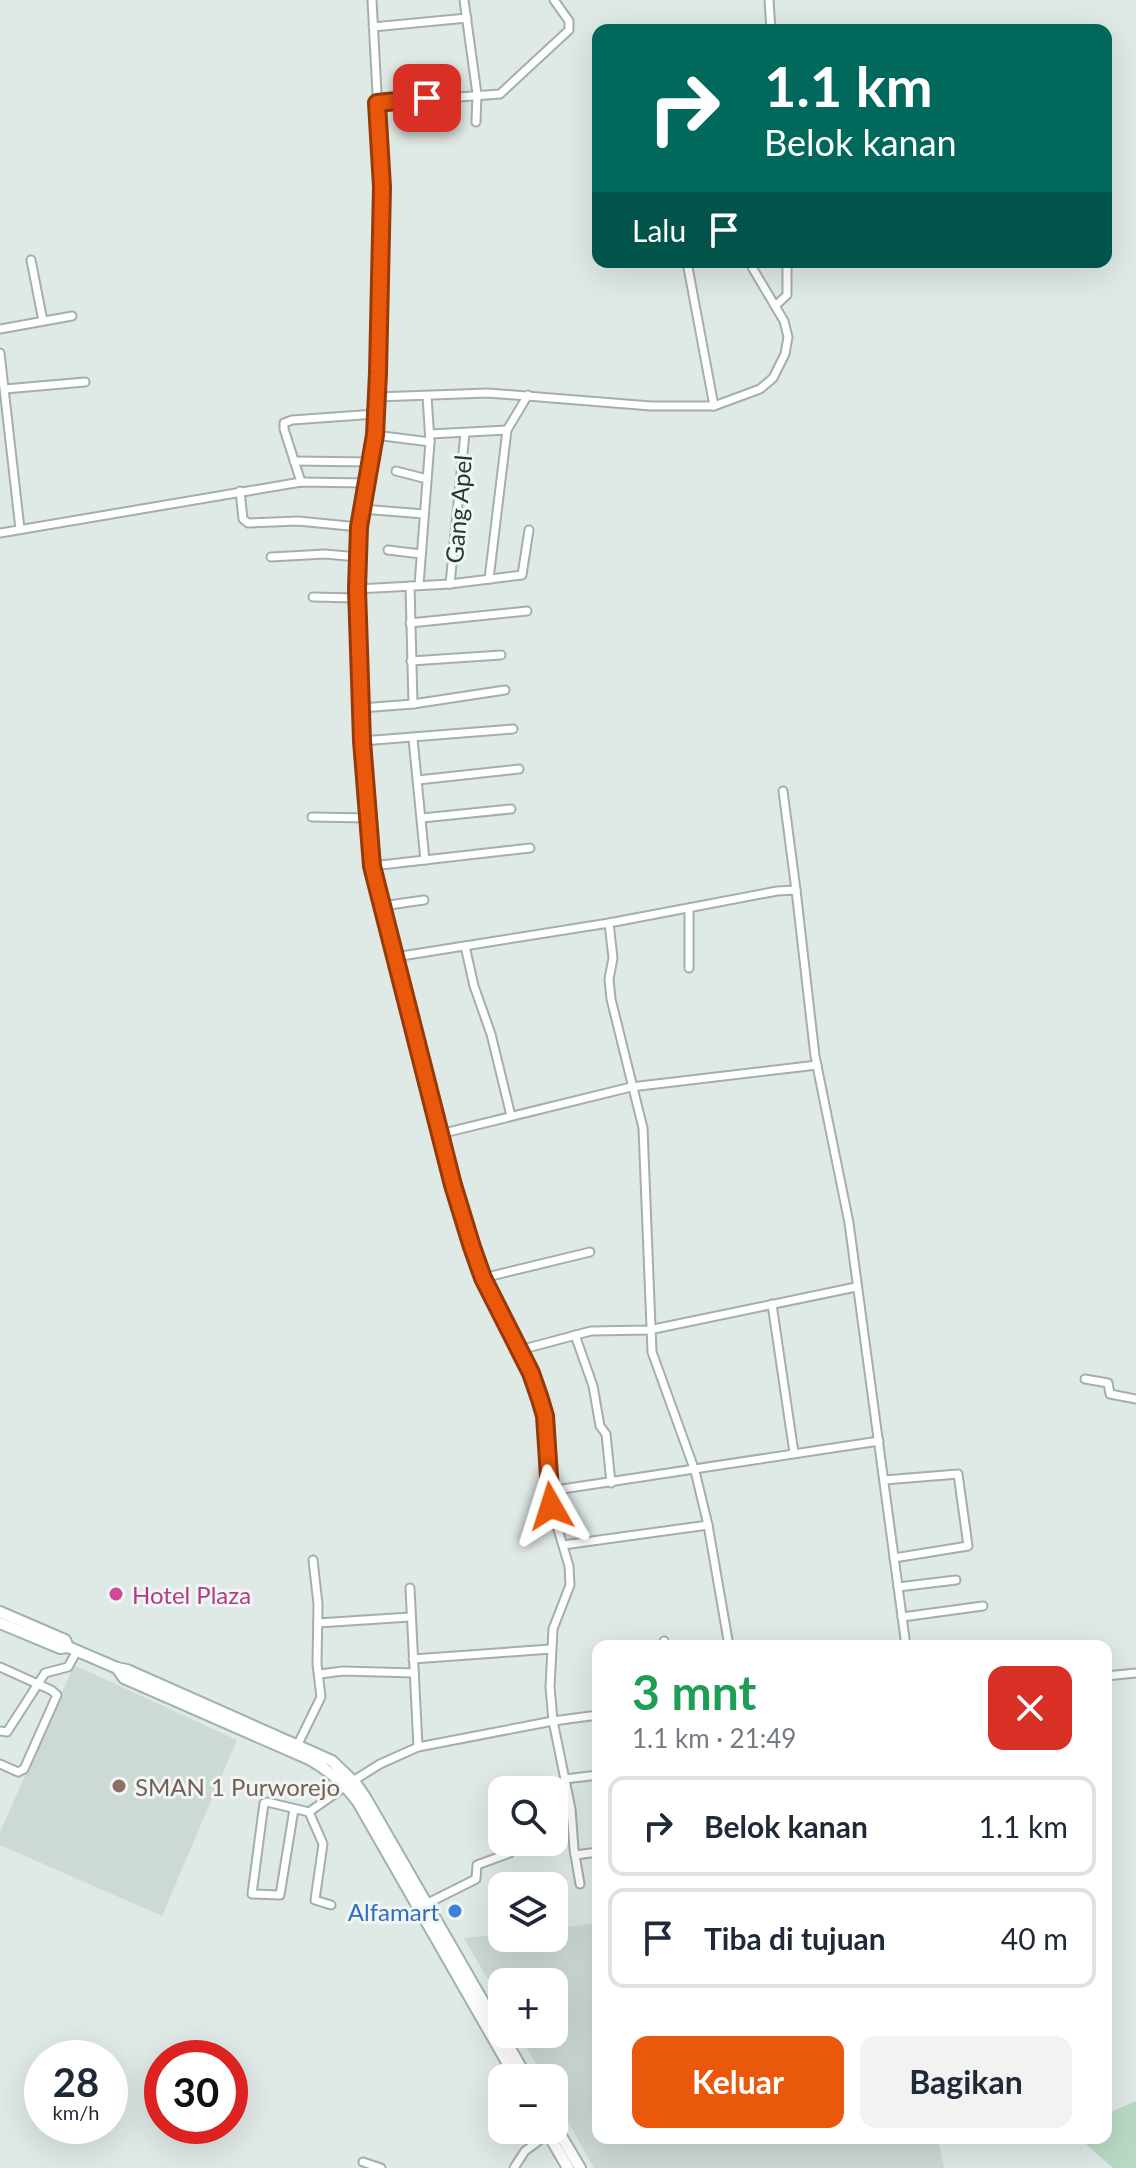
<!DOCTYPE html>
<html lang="id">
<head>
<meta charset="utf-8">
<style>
	:root { --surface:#fff; --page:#f2f2f3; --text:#1f2937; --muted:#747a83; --line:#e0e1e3; --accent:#ea580c }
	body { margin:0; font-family:Lato,sans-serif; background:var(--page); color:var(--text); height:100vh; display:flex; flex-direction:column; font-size:30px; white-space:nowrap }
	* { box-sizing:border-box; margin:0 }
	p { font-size:26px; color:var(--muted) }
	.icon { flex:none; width:44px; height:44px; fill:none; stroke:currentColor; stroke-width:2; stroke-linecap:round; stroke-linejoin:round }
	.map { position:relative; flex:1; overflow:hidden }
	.sheet { position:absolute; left:592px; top:1640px; width:520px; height:504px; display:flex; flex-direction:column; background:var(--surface); border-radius:16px; box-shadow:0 8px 32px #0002 }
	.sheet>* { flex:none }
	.hud { position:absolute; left:592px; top:24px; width:520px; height:244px; border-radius:16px; box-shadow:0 8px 32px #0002; background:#00695c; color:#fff; overflow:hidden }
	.fabs { position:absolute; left:488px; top:1776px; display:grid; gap:16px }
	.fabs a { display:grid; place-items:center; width:80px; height:80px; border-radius:16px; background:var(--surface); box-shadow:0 8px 32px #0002; font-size:40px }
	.speed { position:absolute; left:24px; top:2040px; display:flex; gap:16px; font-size:40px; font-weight:700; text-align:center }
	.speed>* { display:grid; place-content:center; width:104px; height:104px; border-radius:50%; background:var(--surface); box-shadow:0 8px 32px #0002; line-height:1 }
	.speed small { font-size:20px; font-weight:400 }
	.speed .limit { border:12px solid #d22; background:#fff; color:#111 }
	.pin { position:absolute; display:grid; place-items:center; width:68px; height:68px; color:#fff; margin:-34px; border-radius:16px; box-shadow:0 4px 12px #0006 }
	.me { position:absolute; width:88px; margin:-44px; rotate:354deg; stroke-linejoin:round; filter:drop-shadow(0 0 6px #0008) }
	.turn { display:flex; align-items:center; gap:28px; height:168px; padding:0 40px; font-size:36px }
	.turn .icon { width:104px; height:104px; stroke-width:2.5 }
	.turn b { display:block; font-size:56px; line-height:68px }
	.then { display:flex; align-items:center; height:76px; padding:0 40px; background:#0003; gap:16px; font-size:30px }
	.round { display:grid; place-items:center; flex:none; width:84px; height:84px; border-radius:16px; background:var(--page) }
	.head { display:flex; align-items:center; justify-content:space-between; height:136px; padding:0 40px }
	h1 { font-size:48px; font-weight:700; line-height:60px; color:#1e9e55 }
	.action { display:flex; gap:16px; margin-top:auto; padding:16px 40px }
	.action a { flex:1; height:92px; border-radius:16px; background:var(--accent); color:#fff; font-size:32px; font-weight:700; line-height:92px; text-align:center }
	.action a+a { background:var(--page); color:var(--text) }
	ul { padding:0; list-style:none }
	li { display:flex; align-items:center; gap:24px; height:100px; margin:0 16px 12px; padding:0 24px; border:4px solid var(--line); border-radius:16px }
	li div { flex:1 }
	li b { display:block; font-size:30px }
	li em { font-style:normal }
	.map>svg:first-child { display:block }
	.built { fill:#cdd9d4 }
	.green { fill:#b8dac4 }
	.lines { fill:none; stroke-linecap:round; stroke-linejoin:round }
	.minor-casing { stroke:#a2b0ac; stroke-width:11 }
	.secondary-casing { stroke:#9fb4ae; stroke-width:14 }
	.minor { stroke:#fff; stroke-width:7 }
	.secondary { stroke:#fff; stroke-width:10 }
	.route-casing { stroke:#983908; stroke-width:20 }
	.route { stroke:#ea580c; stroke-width:14 }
	.hotel-dot { fill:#d1479c; stroke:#eff6f3; stroke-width:3 }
	.education-dot { fill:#8d6e63; stroke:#eff6f3; stroke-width:3 }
	.shop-dot { fill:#3f7fe0; stroke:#eff6f3; stroke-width:3 }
	.labels { text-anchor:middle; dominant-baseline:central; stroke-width:6; stroke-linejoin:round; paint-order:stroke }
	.street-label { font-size:24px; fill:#213834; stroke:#eff6f3 }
	.hotel-label { font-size:24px; fill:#b23c85; stroke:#eff6f3; text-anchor:start }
	.education-label { font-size:24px; fill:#785e54; stroke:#eff6f3; text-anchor:start }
	.shop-label { font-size:24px; fill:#366cbe; stroke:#eff6f3; text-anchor:end }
</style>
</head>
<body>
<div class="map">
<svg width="1136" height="2168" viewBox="0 0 1136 2168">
	<rect width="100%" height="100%" fill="#dfe9e5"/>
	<!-- built -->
	<g class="built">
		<path d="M 74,1665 L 237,1740 L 162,1916 L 0,1845 L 0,1832 Z"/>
		<path d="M 598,1923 L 598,2138 L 938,2138 L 944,2168 L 594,2168 L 554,2097 L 554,2078 L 544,2078 L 519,2034 L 554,2034 L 554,1982 L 502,1982 L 502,2004 L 464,1938 L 502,1934 L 502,1938 L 554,1938 L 554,1929 Z"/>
	</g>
	<!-- green -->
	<path class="green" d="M 1136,2101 L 1136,2168 L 1113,2168 L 1079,2138 L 1106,2138 L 1106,2114 Z"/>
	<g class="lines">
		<defs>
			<g id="minor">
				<path d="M 372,0 L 382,187 L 378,373 L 375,435 L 359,527 L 357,589 L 362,741 L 372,866 L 453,1185 L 472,1247 L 483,1278 L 531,1373 L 545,1416 L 551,1506 L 569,1566 L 570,1585 L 553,1629 L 550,1687 L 553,1721 L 571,1809 L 574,1849 L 580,1884"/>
				<path d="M 464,0 L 477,94 L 476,122"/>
				<path d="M 769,0 L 771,30"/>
				<path d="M 373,27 L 467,18"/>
				<path d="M 377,103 L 500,94 L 569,30 L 569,21 L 554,0"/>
				<path d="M 31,260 L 43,321"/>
				<path d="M 775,306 L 787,295 L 787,262"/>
				<path d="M 0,329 L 72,316"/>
				<path d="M 0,353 L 20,529"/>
				<path d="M 5,389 L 85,382"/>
				<path d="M 376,397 L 488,393 L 651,406 L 714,406 L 687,262"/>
				<path d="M 714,406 L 760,389 L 773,378 L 785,354 L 788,337 L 784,321 L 749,262"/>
				<path d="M 430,434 L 507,430"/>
				<path d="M 375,435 L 430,442"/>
				<path d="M 294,461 L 370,462"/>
				<path d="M 396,471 L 427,479"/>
				<path d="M 301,482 L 284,429 L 284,423 L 292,420 L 376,414"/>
				<path d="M 240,491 L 243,519 L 248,523 L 298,521 L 359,527"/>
				<path d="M 362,509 L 424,514"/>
				<path d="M 0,533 L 301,482 L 366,483"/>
				<path d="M 388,550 L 421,554"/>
				<path d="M 271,557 L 325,554 L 358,557"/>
				<path d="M 489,579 L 507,430 L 528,395"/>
				<path d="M 450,584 L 465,433"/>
				<path d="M 419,585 L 430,442 L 427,396"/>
				<path d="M 410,586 L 413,704"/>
				<path d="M 357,589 L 450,584 L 522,575 L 529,530"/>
				<path d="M 313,597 L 357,598"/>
				<path d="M 410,623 L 527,611"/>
				<path d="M 411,661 L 501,655"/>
				<path d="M 361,708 L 413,704 L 505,690"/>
				<path d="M 413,739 L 425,860"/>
				<path d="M 362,741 L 513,729"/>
				<path d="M 418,780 L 519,769"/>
				<path d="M 783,791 L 796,890"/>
				<path d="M 312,817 L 368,818"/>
				<path d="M 422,818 L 511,809"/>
				<path d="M 372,866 L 530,848"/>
				<path d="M 382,906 L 424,900"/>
				<path d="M 609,923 L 613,958 L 609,979 L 611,999 L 643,1128 L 652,1352 L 695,1471 L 708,1525 L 729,1646"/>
				<path d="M 465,946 L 474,986 L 491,1034 L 511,1116"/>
				<path d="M 395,957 L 609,923 L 777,891 L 796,890 L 815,1056 L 849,1223 L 906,1646"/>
				<path d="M 689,968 L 689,908"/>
				<path d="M 440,1134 L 631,1087 L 817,1065"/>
				<path d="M 483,1278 L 590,1252"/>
				<path d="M 772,1304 L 794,1453"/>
				<path d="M 575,1335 L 593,1386 L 600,1426 L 606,1434 L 611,1483"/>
				<path d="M 520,1350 L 591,1331 L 649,1330 L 856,1287"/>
				<path d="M 1085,1379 L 1108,1383 L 1110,1394 L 1136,1399"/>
				<path d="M 884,1480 L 958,1474 L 968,1546 L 894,1558"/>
				<path d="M 549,1491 L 879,1441"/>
				<path d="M 563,1545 L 708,1525"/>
				<path d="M 898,1587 L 956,1580"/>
				<path d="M 410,1588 L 418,1747"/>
				<path d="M 902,1617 L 983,1606"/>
				<path d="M 318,1623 L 410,1617"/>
				<path d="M 663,1646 L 664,1641"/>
				<path d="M 413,1659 L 551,1649"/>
				<path d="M 0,1667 L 51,1690 L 57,1695 L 24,1769 L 18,1772 L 0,1764"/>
				<path d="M 320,1674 L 343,1671 L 414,1673"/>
				<path d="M 1106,1676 L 1136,1673"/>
				<path d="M 0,1731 L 7,1732 L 45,1673 L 68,1667 L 77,1651"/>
				<path d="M 298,1744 L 321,1697 L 317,1664 L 318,1604 L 313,1560"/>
				<path d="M 565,1779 L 598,1775"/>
				<path d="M 353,1781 L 380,1764 L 418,1747 L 553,1721 L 598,1715"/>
				<path d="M 294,1809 L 280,1895 L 252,1894 L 264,1803 L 267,1802 L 309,1812 L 346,1786"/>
				<path d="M 309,1812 L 323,1844 L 315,1900 L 331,1905"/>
				<path d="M 575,1855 L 598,1852"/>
				<path d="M 426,1904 L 476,1879 L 477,1865 L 510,1853"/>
				<path d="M 363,2162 L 381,2168"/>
				<path d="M 514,2168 L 525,2151 L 548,2134"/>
			</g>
			<g id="secondary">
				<path d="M 0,1612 L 65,1640 L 68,1647"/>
				<path d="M 0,1623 L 60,1648 L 68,1647 L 117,1668 L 127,1670 L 332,1761 L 356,1784 L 365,1797 L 527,2078"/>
				<path d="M 117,1668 L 124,1678 L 309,1759 C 330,1771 344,1783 358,1802 L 516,2078"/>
				<path d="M 554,2124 L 580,2168"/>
				<path d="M 546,2130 L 568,2168"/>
			</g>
		</defs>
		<!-- minor casing -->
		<use href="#minor" class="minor-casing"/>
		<!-- secondary casing -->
		<use href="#secondary" class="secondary-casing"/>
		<!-- minor -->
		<use href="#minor" class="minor"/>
		<!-- secondary -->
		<use href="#secondary" class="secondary"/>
	</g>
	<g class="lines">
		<defs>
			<path id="route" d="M 427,98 L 377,103 L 382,187 L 378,373 L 375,435 L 359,527 L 357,589 L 362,741 L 372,866 L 453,1185 L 472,1247 L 483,1278 L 531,1373 L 540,1399 L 545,1416 L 551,1506"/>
		</defs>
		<!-- route casing -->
		<use href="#route" class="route-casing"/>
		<!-- route -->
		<use href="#route" class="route"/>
	</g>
	<!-- markers -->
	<circle class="hotel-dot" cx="116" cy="1594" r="8"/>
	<circle class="education-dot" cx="119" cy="1786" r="8"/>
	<circle class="shop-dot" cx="455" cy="1911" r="8"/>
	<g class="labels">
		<!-- street labels -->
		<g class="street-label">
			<text transform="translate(458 509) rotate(-85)">Gang Apel</text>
		</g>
		<!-- hotel labels -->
		<g class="hotel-label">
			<text x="132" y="1594">Hotel Plaza</text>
		</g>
		<!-- education labels -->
		<g class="education-label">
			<text x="135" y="1786">SMAN 1 Purworejo</text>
		</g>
		<!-- shop labels -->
		<g class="shop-label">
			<text x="439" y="1911">Alfamart</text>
		</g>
	</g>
</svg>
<div class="fabs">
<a><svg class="icon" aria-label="search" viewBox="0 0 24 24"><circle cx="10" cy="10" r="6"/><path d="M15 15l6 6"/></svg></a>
<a><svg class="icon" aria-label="layers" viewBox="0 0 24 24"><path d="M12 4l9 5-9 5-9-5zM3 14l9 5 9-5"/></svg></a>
<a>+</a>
<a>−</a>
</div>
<div class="speed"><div>28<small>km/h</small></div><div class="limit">30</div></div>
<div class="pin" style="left:427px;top:98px;background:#d93025"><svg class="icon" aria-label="arrive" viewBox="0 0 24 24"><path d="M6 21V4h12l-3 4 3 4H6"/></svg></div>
<svg class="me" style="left:551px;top:1506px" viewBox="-20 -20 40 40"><path d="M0-17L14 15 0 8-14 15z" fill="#ea580c" stroke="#fff" stroke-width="4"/></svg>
<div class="hud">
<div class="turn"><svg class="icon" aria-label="right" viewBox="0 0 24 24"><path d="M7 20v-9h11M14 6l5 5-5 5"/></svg><div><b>1.1 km</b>Belok kanan</div></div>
<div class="then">Lalu<svg class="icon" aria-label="arrive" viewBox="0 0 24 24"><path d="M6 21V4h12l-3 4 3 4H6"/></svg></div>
</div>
<section class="sheet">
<div class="head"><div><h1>3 mnt</h1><p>1.1 km · 21:49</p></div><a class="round" style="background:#d93025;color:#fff"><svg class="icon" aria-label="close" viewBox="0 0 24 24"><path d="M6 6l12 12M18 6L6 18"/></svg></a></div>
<ul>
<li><svg class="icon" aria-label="right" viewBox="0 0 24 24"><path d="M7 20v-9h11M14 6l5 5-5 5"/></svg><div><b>Belok kanan</b></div><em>1.1 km</em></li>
<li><svg class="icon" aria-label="arrive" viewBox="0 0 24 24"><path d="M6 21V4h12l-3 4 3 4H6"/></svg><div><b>Tiba di tujuan</b></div><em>40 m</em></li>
</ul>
<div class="action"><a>Keluar</a><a>Bagikan</a></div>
</section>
</div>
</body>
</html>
